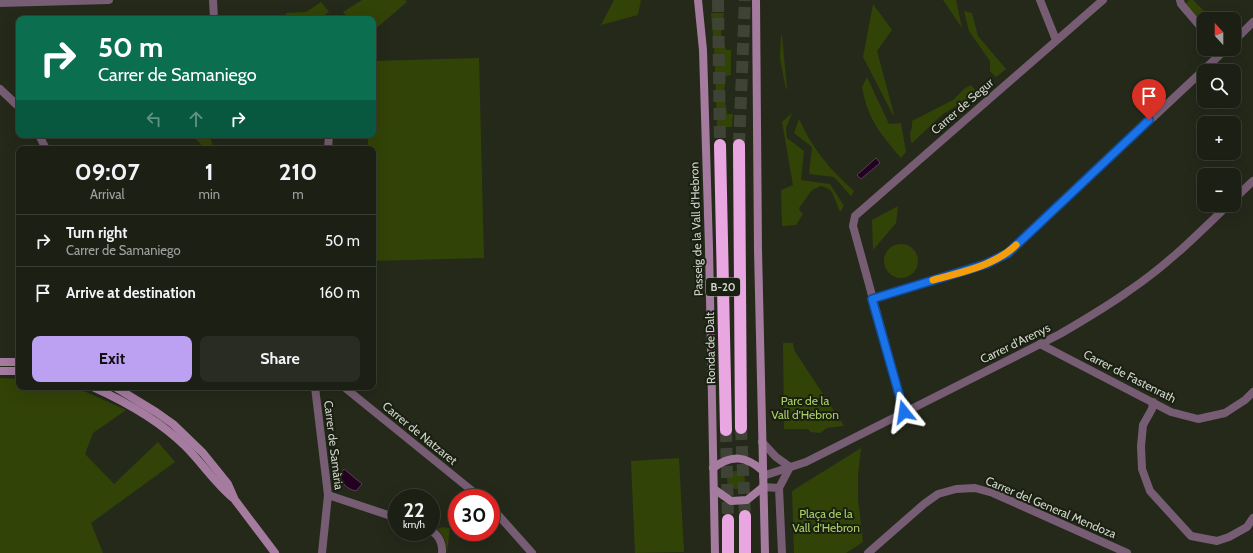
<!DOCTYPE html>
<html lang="en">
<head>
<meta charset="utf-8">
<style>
	:root { --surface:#1b1f14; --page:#282c22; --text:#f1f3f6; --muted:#a0a2a0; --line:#393d34; --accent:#bca0f2 }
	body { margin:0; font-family:Cabin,sans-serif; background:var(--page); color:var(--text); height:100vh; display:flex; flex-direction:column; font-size:15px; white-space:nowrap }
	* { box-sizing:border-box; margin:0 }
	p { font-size:13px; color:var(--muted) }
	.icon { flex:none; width:22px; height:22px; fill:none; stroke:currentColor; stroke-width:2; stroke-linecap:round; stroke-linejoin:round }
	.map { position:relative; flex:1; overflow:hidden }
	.side { position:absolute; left:16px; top:146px; width:360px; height:244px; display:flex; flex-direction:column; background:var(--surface); border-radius:8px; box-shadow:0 4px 16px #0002,0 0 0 1px var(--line) }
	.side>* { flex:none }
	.top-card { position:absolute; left:16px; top:16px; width:360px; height:122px; border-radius:8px; box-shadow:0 4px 16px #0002,0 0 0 1px var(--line); background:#0b6e4f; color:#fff; overflow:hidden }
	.needle { width:26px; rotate:339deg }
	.fabs { position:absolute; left:1197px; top:12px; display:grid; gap:8px }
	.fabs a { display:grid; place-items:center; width:44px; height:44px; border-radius:8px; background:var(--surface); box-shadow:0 4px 16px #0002,0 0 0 1px var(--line); font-size:20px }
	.speed { position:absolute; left:388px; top:489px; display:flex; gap:8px; font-size:20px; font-weight:700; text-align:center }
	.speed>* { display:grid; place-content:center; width:52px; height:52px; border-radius:50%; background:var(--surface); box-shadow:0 4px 16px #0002,0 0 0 1px var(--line); line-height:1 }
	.speed small { font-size:10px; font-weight:400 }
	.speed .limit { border:6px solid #d22; background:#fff; color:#111 }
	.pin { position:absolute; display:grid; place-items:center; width:34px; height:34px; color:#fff; margin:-41px -17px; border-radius:50% 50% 50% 0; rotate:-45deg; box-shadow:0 0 4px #0007 }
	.pin .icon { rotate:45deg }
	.me { position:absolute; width:44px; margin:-22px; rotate:345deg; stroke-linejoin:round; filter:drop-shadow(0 0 3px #0008) }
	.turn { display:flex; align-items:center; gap:14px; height:84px; padding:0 16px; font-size:18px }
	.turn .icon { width:52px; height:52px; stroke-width:2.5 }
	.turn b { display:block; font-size:28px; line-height:34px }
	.lanes { display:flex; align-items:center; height:38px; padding:0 16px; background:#0003; justify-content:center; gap:20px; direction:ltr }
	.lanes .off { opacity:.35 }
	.eta { display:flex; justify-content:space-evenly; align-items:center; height:68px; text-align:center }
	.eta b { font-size:24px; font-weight:800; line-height:28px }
	.button { display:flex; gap:8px; margin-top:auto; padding:8px 16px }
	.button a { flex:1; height:46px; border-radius:8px; background:var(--accent); color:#111; font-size:16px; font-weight:800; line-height:46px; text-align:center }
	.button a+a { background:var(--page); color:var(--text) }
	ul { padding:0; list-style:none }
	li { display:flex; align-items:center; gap:12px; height:52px; padding:0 16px; border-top:1px solid var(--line) }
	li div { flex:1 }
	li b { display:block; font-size:15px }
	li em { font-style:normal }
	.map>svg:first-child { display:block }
	.green { fill:#324307 }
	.water { fill:#230022; stroke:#574055 }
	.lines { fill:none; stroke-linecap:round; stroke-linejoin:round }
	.highway-tunnel { stroke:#3e4335; stroke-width:12; stroke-dasharray:12 6; stroke-linecap:butt }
	.street { stroke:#775d74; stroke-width:8 }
	.secondary { stroke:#a57ba0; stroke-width:8 }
	.highway { stroke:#e9a7e1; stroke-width:12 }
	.route-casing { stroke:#114b97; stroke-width:10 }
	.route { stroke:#1a73e8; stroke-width:7 }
	.slow { stroke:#f59e0b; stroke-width:7 }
	.labels { text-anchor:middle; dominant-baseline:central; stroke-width:4; stroke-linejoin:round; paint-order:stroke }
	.shield { fill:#1a2011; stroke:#999e93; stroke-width:1 }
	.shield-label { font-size:11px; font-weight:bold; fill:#d0d4cb }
	.street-label { font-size:12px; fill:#d0d4cb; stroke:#1a2011 }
	.park-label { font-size:12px; fill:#acd067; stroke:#1a2011 }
</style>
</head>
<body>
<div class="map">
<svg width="1253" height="553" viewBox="0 0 1253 553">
	<rect width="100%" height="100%" fill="#24291a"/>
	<!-- green -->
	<g class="green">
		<path d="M 362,0 L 405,0 L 407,2 L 373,31 L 373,19 L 349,19 L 343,12 Z"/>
		<path d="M 614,0 L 641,0 L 638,15 L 601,25 Z"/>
		<path d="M 943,0 L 956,0 L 962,28 Z"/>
		<path d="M 1189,0 L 1193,0 L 1208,15 L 1202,21 L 1185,4 Z"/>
		<path d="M 321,2 L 329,12 L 319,19 L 286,19 L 286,13 L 306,12 Z"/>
		<path d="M 873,4 L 892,30 L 877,51 L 894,114 L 893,115 L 863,57 Z"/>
		<path d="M 964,11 L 972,13 L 978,36 L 1006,69 L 996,77 L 990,71 L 990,61 L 969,31 Z"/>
		<path d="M 711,13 L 724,13 L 721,34 L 726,50 L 731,50 L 731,75 L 726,76 L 724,92 L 727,114 L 733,114 L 732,127 L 717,127 L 714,47 Z"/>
		<path d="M 169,15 L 170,16 L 164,19 L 133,19 L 132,16 Z"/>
		<path d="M 181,15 L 201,15 L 201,19 L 177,19 L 177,18 Z"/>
		<path d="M 781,35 L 782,35 L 787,89 L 786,89 L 780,59 Z"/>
		<path d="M 479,58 L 484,258 L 373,261 L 373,149 L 368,149 L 368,135 L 373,135 L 373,61 Z"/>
		<path d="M 867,77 L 889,124 L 901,123 L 906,152 L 901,158 C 880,133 868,120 862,87 Z"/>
		<path d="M 971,85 L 978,93 L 943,114 L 912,143 L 911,142 L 910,133 L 912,127 L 912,121 L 953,100 L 964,89 Z"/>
		<path d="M 792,113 L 786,128 L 787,138 L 804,151 L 801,180 L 830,184 L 844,206 L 840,212 L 832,192 L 829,189 L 821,186 L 812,190 L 799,208 L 800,211 L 803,214 L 796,225 L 782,226 L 781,190 L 793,185 L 782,122 Z"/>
		<path d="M 799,119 C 812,148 830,170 854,191 L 851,196 L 834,177 L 809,174 L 812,147 L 794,133 Z"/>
		<path d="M 192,135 L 209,135 L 214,149 L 205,149 Z"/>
		<path d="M 898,206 L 896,223 L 873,250 L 872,220 Z"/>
		<circle cx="901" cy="261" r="17"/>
		<path d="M 783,343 L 793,343 L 794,350 L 844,426 L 827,428 L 820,433 L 811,432 L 808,429 L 784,429 Z"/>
		<path d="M 0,378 L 19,379 L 19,387 L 68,387 L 86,392 L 126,410 L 93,433 L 85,454 L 114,484 L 158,442 L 175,462 L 91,523 L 103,553 L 0,553 Z"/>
		<path d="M 861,448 L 858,476 L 858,499 L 863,542 L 846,553 L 794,553 L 792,491 Z"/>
		<path d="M 679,458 L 684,552 L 635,553 L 631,461 Z"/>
		<circle cx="736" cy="480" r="9"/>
		<path d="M 442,527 L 450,528 L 447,553 C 447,543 444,535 437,529 Z"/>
	</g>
	<!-- water -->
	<g class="water">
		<path d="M 876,158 L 880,163 L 861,179 L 857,175 Z"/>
		<path d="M 344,469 L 362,484 L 356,491 C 347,489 342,484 340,475 Z"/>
	</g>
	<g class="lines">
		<!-- highway-tunnel -->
		<g class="highway-tunnel">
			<path d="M 718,0 L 720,145"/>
			<path d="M 739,145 L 745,0"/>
			<path d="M 741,428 L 745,516"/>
			<path d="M 726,430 L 728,520"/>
		</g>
		<!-- street -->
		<g class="street">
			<path d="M 213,0 L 214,19"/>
			<path d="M 1040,0 L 1056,40"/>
			<path d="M 1180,0 L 1181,4 L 1204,31"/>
			<path d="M 0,3 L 109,0"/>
			<path d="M 1234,41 L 1253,22"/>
			<path d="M 0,89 L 19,107"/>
			<path d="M 39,135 L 46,149"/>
			<path d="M 328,149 L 329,135"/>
			<path d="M 1234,199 L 1253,181"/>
			<path d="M 872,299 L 987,264 L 1008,253 L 1226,49"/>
			<path d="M 1040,344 L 1171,412 L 1198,419 L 1225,413 L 1245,400 L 1253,392"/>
			<path d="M 315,387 L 328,495 L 322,553"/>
			<path d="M 344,387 L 481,498"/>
			<path d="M 1153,402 L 1152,409 L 1143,425 L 1141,446 L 1142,469 L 1150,491 L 1191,536 L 1217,541 L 1229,537 L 1247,527 L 1253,518"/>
			<path d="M 904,412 L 853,226 L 855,216 L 1103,0"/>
			<path d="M 762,442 L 776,457 L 790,467"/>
			<path d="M 763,476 L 806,462 L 1060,334 C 1084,320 1108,306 1130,290 C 1166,266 1197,235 1228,205"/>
			<path d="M 763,487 L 779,488 L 782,553"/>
			<path d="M 779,488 L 790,467"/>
			<path d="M 328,495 L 397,518"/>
			<path d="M 491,507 L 532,553"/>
			<path d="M 431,531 C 439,535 443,544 442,553"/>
			<path d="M 868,553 L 924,504 L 938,494 L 956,489 L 975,488 L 993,493 L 1127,553"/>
		</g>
		<!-- secondary -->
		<g class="secondary">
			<path d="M 698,0 L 703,50 L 709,248 L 715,553"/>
			<path d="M 756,0 L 758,250 L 765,553"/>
			<path d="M 0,362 L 19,362"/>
			<path d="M 0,371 L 19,371"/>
			<path d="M 93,387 C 126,402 159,420 185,446 C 202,463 215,483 233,498"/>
			<path d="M 115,387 L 156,412 L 173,424 L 203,453 L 228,484 L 235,500 L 275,553"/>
			<path d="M 713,468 C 732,454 746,456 763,471"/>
			<path d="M 714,489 L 731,501 L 747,500 L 763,487"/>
		</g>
		<!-- highway -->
		<g class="highway">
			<path d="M 720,145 L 726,430"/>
			<path d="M 739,145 L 741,428"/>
			<path d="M 745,516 L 745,553"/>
			<path d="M 728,520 L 728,553"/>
		</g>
	</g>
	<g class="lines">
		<defs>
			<path id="route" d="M 904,412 L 872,299 L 986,264 L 1008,253 L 1149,120"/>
		</defs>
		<!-- route casing -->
		<use href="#route" class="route-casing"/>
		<!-- route -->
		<use href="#route" class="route"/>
		<!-- slow -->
		<path class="slow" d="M 933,280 C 962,272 994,266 1016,245"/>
	</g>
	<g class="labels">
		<!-- shield labels -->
		<rect class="shield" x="706" y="278" width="34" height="18" rx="3"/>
		<g class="shield-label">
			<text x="723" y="287">B-20</text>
		</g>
		<!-- street labels -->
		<g class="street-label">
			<text transform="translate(962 106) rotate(-41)">Carrer de Segur</text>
			<text transform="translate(696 229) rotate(-92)">Passeig de la Vall d'Hebron</text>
			<text transform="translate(1015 343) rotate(-26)">Carrer d'Arenys</text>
			<text transform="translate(710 348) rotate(-91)">Ronda de Dalt</text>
			<text transform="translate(1130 376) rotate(27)">Carrer de Fastenrath</text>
			<text transform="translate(420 433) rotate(39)">Carrer de Natzaret</text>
			<text transform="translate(334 445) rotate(83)">Carrer de Samària</text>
			<text transform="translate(1051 507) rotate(23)">Carrer del General Mendoza</text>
		</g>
		<!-- park labels -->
		<g class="park-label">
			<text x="805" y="400">Parc de la<tspan x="805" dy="14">Vall d'Hebron</tspan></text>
			<text x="826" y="513">Plaça de la<tspan x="826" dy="14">Vall d'Hebron</tspan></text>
		</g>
	</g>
</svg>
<div class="fabs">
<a><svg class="needle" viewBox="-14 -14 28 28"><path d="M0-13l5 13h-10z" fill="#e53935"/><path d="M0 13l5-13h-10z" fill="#a0a2a0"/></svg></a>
<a><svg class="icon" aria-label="search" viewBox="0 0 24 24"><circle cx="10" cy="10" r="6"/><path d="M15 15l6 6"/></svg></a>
<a>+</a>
<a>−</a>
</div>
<div class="speed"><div>22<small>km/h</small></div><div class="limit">30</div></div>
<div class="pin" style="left:1149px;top:120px;background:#d93025"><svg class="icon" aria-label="arrive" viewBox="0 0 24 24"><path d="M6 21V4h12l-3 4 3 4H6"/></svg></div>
<svg class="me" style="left:904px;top:412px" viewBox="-20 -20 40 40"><path d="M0-17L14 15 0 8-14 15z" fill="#1a73e8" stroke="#fff" stroke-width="4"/></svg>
<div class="top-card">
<div class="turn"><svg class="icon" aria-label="right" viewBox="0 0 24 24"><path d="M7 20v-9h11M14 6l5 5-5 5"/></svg><div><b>50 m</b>Carrer de Samaniego</div></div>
<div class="lanes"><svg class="icon off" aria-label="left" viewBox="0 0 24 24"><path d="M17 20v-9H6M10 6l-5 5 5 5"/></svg><svg class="icon off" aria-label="ahead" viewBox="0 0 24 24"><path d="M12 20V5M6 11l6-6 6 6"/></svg><svg class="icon" aria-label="right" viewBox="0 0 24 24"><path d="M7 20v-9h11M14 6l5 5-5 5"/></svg></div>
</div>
<section class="side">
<div class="eta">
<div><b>09:07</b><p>Arrival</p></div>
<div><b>1</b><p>min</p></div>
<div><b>210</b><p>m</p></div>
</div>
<ul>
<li><svg class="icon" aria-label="right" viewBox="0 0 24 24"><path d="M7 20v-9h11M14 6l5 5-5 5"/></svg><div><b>Turn right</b><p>Carrer de Samaniego</p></div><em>50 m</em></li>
<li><svg class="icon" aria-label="arrive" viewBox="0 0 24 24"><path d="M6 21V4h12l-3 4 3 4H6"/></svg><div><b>Arrive at destination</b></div><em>160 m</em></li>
</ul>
<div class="button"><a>Exit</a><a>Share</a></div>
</section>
</div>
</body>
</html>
